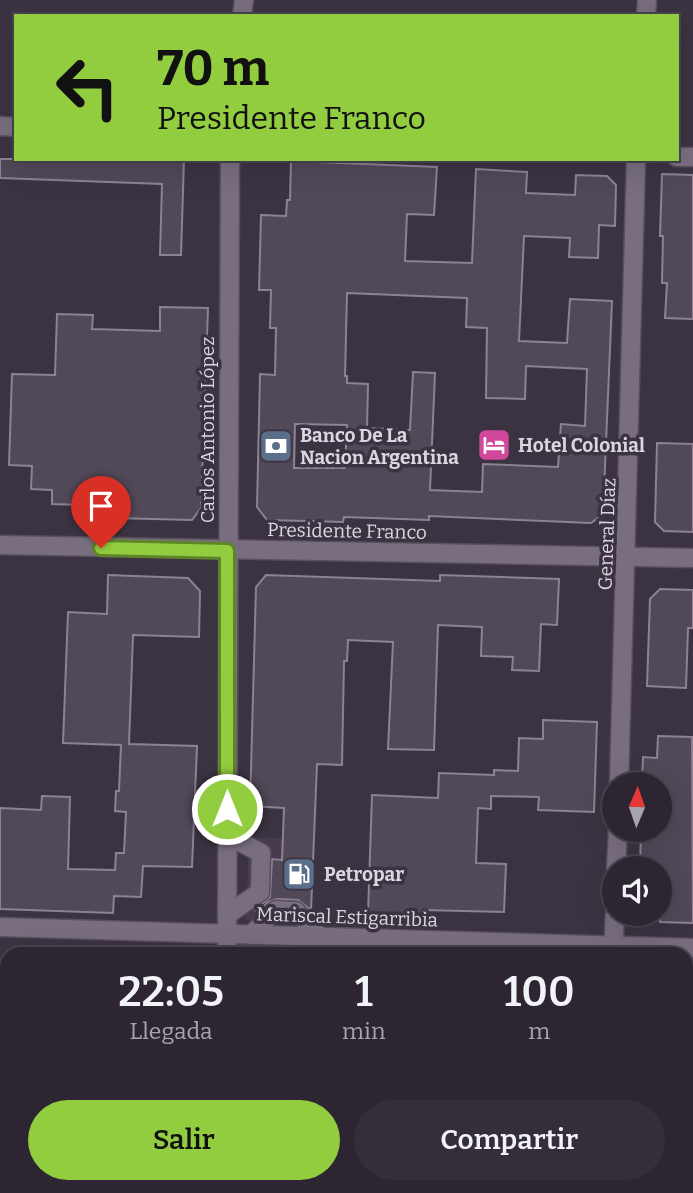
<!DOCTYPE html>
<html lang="es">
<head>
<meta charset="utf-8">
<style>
	:root { --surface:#2d2632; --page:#352e3a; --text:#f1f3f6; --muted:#a7a5ac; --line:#48434d; --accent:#92cd3f }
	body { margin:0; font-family:Bitter,serif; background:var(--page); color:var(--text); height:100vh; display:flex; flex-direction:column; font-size:26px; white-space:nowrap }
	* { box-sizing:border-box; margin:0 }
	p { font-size:23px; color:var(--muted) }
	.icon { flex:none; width:38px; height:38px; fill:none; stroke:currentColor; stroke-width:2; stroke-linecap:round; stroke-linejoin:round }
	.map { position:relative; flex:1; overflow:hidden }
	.side { position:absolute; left:0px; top:947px; width:693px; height:247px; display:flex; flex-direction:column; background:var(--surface); border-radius:21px 21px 0 0; box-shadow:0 7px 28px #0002,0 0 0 2px var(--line) }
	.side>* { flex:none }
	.banner { position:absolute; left:14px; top:14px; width:665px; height:147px; border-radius:0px; box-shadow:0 7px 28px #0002,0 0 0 2px var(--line); background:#92cd3f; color:#111; overflow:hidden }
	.needle { width:46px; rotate:2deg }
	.buttons { position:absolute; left:602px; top:772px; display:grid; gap:14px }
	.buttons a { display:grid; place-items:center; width:70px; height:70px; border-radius:50%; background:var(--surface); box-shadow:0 7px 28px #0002,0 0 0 2px var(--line); font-size:35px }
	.pin { position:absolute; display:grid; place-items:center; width:60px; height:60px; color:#fff; margin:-72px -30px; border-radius:50% 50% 50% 0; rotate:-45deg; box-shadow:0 0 7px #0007 }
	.pin .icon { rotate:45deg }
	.me { position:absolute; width:77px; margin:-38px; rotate:0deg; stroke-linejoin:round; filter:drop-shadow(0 0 5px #0008) }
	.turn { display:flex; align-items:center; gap:24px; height:147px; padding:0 28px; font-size:32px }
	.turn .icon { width:91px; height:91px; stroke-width:2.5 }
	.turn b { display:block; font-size:49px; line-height:60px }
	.eta { display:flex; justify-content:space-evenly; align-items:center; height:119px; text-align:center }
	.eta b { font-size:42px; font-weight:600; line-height:49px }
	.action { display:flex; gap:14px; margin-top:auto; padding:14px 28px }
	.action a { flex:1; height:80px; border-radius:42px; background:var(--accent); color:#111; font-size:28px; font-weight:600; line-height:80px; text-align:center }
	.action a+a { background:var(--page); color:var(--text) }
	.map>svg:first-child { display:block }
	.built { fill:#473b50 }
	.green { fill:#004f36 }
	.building { fill:#514858; stroke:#8c8293; stroke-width:2; fill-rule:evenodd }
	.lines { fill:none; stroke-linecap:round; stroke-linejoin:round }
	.minor-casing { stroke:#574f5b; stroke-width:21 }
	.path { stroke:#6e6774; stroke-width:4.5; stroke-dasharray:7 3.5; stroke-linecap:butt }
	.minor { stroke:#786e7f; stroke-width:18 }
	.route-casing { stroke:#5f8529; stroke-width:18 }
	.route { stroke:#92cd3f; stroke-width:12 }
	.labels { text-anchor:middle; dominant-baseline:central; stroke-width:7; stroke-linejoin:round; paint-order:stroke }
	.street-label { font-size:19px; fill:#dbd6df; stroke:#3c3342 }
	.poi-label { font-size:19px; font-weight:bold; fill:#dbd6df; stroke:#3c3342; text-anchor:start }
</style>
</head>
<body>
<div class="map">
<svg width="693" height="1193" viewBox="0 0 693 1193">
	<rect width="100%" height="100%" fill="#3c3342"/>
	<!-- built -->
	<path class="built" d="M 249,837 L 314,839 L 311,923 L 246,920 Z"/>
	<!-- green -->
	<path class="green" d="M 686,971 L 693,971 L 693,1193 L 631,1193 L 631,1187 L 686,1186 Z"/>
	<!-- building -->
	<g class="building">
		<path d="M 0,159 L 184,159 L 181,255 L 160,255 L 162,184 L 0,178 Z"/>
		<path d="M 291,161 L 437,167 L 434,215 L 407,214 L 405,261 L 472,263 L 476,169 L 527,172 L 526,193 L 575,195 L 576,175 L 607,176 L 616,185 L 615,226 L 599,225 L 598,258 L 569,257 L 570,238 L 524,236 L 519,341 L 567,343 L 570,299 L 612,301 L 603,514 L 598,518 L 591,523 L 429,516 L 429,520 L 344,517 L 343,522 L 267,520 L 257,507 L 260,374 L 275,375 L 276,328 L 270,328 L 271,290 L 259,290 L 261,215 L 286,216 L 287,200 L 290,200 ZM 347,293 L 467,298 L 466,327 L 487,328 L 486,398 L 525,399 L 526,366 L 587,369 L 585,426 L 561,424 L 558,467 L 483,464 L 482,492 L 430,490 L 435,373 L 413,372 L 410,430 L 367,428 L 368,384 L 347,383 L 347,376 L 345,376 ZM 295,424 L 347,425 L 345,468 L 294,468 Z"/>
		<path d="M 662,174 L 693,175 L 693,319 L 665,318 L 667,283 L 662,283 L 663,236 L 660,236 Z"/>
		<path d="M 160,307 L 208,308 L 201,508 L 192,520 L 114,518 L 115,506 L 52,504 L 52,490 L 31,489 L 32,466 L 9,465 L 12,374 L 55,375 L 57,314 L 93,315 L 92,329 L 160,331 Z"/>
		<path d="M 657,443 L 693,444 L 693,532 L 664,531 L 655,522 Z"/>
		<path d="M 108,575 L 188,578 L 200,591 L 199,637 L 133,635 L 129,744 L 197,746 L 192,867 L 143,866 L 141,897 L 114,896 L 113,913 L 0,909 L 0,808 L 41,810 L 42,796 L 70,797 L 68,869 L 115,870 L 116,853 L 124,853 L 126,812 L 115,811 L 116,791 L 119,791 L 121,745 L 63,743 L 68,612 L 107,614 Z"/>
		<path d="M 266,575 L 440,581 L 440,575 L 559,579 L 557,625 L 541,624 L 539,671 L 512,670 L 513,657 L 481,656 L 482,627 L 438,625 L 434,750 L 388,749 L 393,642 L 348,640 L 347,661 L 344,661 L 342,765 L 317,764 L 311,910 L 298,900 L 277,899 L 268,902 L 257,913 L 255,910 L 270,897 L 272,859 L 282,860 L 284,808 L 250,806 L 256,587 Z"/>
		<path d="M 660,589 L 693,590 L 693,628 L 688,628 L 686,688 L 647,686 L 650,599 Z"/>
		<path d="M 543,720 L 597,722 L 594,812 L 538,810 L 539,797 L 491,796 L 491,809 L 478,808 L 476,863 L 506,864 L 504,912 L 423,910 L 423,916 L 368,914 L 372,795 L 438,798 L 439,773 L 494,775 L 494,770 L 518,771 L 519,738 L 543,739 Z"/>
		<path d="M 658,736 L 692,737 L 693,923 L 660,922 L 660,868 L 640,868 L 641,830 L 660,830 L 660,784 L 642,784 L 643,757 L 657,758 Z"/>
	</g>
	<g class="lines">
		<defs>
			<g id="minor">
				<path d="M 242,16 L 244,0"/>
				<path d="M 646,16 L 647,0"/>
				<path d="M 0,126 L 16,127"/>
				<path d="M 677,157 L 693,157"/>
				<path d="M 0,545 L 693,558"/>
				<path d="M 619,784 L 636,159"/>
				<path d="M 227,835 L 261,853 L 260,892 L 227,915"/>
				<path d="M 616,868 L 618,830"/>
				<path d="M 0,927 L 693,948"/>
				<path d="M 251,935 L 276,910 L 296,911 L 320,937"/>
				<path d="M 227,954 L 230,159"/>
				<path d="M 613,954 L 615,914"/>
				<path d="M 225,1193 L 225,1186"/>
				<path d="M 607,1193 L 607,1186"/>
			</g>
		</defs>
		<!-- minor casing -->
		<use href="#minor" class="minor-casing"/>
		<!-- path -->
		<g class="path">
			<path d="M 686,980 L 693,980"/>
			<path d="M 686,1018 L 693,1023"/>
			<path d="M 686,1148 L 693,1148"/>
			<path d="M 642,1186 L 642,1193"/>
		</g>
		<!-- minor -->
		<use href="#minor" class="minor"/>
	</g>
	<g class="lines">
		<defs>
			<path id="route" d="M 101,548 L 227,551 L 227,809"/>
		</defs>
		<!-- route casing -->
		<use href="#route" class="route-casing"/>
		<!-- route -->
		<use href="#route" class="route"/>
	</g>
	<!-- icons -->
	<defs>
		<symbol id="hotel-square" viewBox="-11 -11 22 22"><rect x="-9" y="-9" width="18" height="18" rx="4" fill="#d1479c" stroke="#3c3342"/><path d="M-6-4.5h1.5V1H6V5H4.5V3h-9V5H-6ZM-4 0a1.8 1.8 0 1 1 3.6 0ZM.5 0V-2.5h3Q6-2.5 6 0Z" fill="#fff"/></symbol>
		<symbol id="bank-square" viewBox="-11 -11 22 22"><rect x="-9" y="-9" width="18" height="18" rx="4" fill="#5c6f8a" stroke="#3c3342"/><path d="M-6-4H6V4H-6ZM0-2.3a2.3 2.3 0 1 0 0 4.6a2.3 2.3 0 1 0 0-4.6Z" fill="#fff"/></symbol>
		<symbol id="fuel-square" viewBox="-11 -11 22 22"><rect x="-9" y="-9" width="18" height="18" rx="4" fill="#5c6f8a" stroke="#3c3342"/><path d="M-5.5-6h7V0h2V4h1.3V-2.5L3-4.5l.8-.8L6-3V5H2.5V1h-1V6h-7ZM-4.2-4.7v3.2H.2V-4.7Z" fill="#fff"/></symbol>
	</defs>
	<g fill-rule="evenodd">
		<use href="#hotel-square" x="475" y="426" width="38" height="38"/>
		<use href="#bank-square" x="257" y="427" width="38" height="38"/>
		<use href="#fuel-square" x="280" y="855" width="38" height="38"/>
	</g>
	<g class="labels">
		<!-- street labels -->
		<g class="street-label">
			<text transform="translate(207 430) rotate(-90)">Carlos Antonio López</text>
			<text transform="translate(347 531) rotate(1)">Presidente Franco</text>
			<text transform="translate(607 534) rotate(-88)">General Díaz</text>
			<text transform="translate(347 917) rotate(2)">Mariscal Estigarribia</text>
		</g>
		<!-- poi labels -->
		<g class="poi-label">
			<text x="300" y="435">Banco De La<tspan x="300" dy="22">Nacion Argentina</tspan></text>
			<text x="518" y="445">Hotel Colonial</text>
			<text x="324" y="874">Petropar</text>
		</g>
	</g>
</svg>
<div class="buttons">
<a><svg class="needle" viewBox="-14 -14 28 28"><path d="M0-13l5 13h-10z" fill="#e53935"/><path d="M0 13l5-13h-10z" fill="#a7a5ac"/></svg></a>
<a><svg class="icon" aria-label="sound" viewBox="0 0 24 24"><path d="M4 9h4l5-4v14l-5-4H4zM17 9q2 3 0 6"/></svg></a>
</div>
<div class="pin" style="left:101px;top:548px;background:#d93025"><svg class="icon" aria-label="arrive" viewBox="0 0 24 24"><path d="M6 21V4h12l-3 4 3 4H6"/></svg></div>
<svg class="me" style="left:227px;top:809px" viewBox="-20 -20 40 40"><circle r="17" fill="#92cd3f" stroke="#fff" stroke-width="3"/><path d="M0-11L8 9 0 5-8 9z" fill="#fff"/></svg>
<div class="banner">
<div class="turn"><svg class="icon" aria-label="left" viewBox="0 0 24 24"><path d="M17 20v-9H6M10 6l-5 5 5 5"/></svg><div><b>70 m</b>Presidente Franco</div></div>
</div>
<section class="side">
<div class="eta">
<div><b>22:05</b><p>Llegada</p></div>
<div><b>1</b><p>min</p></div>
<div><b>100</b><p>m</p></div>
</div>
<div class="action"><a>Salir</a><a>Compartir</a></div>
</section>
</div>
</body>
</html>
